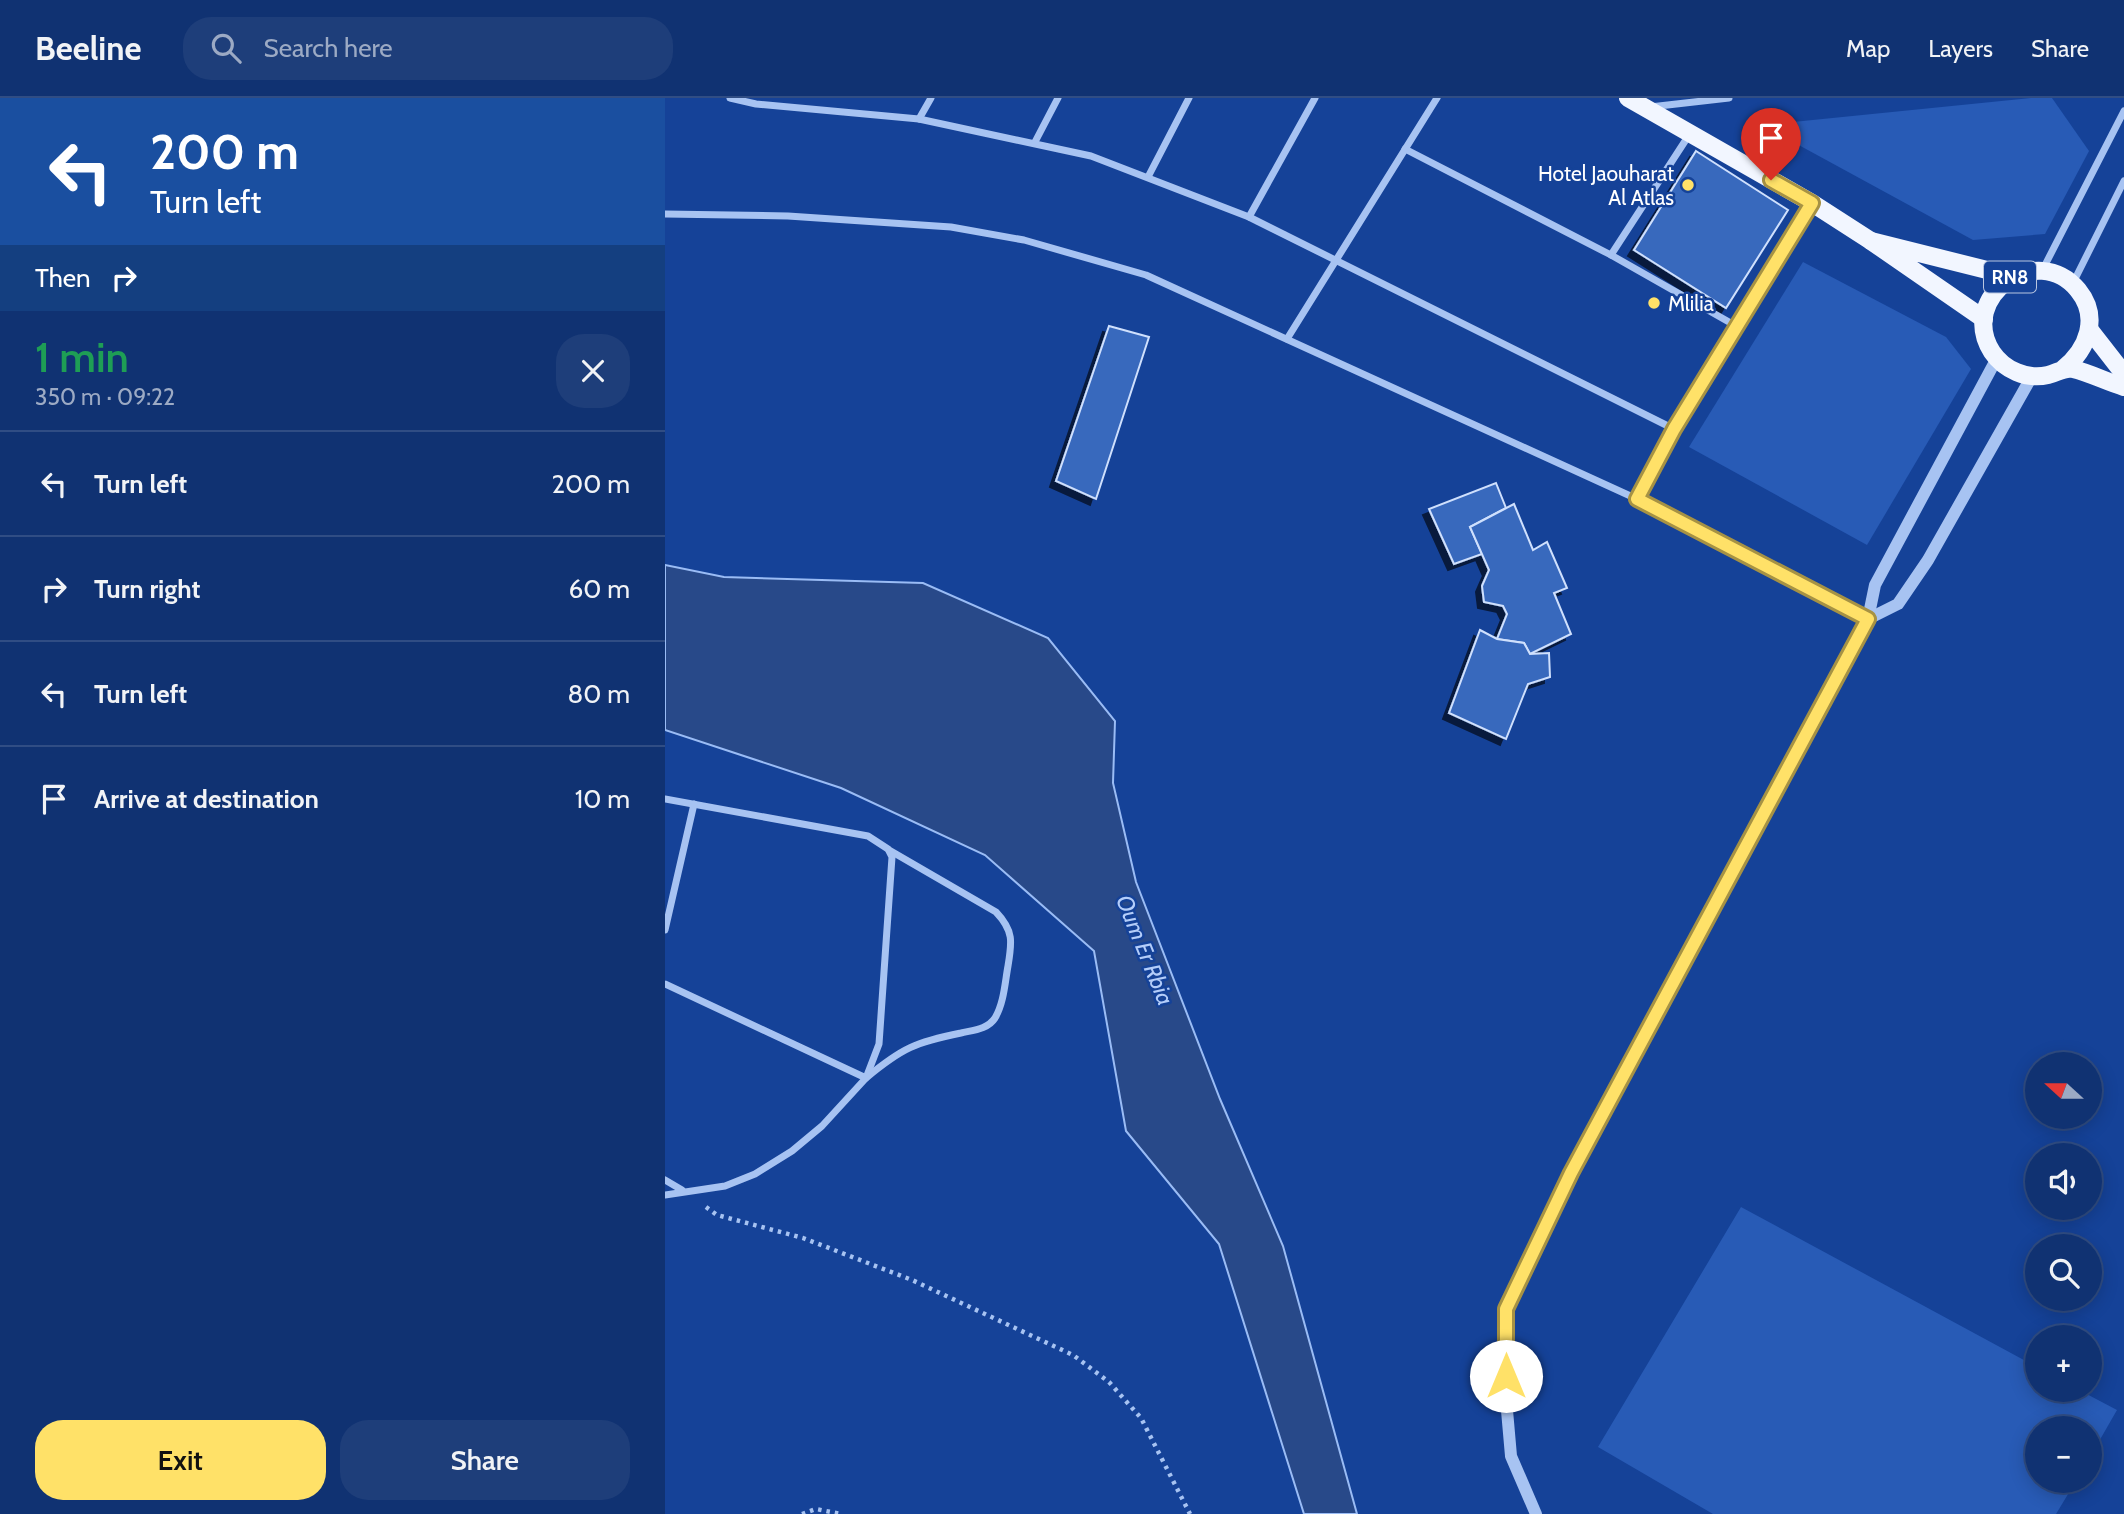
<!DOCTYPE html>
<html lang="en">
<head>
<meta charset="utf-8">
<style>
	:root { --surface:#103272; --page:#1e3e7a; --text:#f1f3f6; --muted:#9caac4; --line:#304d84; --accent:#ffe168 }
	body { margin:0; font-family:Cabin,sans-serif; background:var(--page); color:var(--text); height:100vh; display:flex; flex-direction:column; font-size:26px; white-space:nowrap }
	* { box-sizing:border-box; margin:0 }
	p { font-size:23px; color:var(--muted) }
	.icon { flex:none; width:38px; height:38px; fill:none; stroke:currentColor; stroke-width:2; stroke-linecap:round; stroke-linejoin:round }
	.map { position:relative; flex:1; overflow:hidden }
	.side { display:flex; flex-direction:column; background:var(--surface); width:665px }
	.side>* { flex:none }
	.top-card { background:#1a4fa0; color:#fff; overflow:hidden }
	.needle { width:46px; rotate:291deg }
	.tools { position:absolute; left:1360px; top:954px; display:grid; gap:14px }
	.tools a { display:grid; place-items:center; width:77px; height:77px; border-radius:50%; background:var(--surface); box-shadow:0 4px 18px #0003,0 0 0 2px var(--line); font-size:35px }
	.pin { position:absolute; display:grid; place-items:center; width:60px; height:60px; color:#fff; margin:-72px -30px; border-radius:50% 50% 50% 0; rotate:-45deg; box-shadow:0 0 7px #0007 }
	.pin .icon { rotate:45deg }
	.me { position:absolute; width:77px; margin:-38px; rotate:0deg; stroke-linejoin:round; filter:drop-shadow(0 0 5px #0008) }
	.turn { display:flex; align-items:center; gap:24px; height:147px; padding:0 35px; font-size:32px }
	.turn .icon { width:91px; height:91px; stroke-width:2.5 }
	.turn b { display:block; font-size:49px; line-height:60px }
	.then { display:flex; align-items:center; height:66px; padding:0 35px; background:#0003; gap:14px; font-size:26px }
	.round { display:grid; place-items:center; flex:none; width:74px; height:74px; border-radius:28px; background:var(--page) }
	.head { display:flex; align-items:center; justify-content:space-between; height:119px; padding:0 35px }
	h1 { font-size:42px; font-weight:600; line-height:52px; color:#1e9e55 }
	.button { display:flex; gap:14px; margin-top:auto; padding:14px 35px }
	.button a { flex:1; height:80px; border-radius:28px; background:var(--accent); color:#111; font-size:28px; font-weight:600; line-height:80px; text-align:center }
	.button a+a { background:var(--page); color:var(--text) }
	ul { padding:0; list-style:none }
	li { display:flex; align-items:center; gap:21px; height:105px; padding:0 35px; border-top:2px solid var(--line) }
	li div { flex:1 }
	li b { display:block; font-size:26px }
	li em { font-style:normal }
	header { display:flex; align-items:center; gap:42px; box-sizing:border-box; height:98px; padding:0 35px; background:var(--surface); border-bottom:2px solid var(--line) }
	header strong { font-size:33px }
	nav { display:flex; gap:38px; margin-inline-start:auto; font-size:24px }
	.search { width:490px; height:63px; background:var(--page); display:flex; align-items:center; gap:18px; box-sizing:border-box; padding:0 24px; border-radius:28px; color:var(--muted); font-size:26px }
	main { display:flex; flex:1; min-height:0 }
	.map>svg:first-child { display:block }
	.green { fill:#285bb6 }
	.water { fill:#284989; stroke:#9abcf5; stroke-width:2 }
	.building { fill:#3969bd; stroke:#cfe0fd; stroke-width:2; filter:url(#shadow) }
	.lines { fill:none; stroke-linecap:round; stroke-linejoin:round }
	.path { stroke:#a7c3f2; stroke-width:4.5; stroke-dasharray:3.5 5; stroke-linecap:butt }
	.minor { stroke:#a7c3f2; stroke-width:7 }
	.tertiary { stroke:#a7c3f2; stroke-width:12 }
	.primary { stroke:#f2f6ff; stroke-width:18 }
	.route-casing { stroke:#a69244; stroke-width:18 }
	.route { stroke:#ffe168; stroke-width:12 }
	.poi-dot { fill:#ffe168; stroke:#154298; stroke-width:2.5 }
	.labels { text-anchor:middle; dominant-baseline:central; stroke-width:5; stroke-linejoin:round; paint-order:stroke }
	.shield { fill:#154298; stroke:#b9c6e0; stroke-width:2 }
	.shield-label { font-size:19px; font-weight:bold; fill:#fff }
	.poi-label { font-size:21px; fill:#fff; stroke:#154298; text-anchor:end }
	.water-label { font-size:23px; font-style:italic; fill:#b4cdf9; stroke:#154298 }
</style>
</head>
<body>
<header>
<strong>Beeline</strong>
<div class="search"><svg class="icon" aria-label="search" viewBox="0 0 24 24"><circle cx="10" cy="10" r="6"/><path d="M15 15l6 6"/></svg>Search here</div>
<nav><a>Map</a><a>Layers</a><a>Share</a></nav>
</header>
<main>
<section class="side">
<div class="top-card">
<div class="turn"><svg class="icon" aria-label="left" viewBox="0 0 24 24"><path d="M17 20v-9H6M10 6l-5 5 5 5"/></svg><div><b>200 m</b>Turn left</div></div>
<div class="then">Then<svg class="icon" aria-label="right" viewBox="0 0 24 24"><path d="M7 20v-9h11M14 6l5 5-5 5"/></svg></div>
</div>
<div class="head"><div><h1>1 min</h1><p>350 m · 09:22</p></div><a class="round"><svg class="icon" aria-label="close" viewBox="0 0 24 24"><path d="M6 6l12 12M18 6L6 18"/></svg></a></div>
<ul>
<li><svg class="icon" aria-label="left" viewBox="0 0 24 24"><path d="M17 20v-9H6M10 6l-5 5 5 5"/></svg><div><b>Turn left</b></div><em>200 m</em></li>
<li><svg class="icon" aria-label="right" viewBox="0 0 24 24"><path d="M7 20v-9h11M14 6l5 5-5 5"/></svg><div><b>Turn right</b></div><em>60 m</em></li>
<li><svg class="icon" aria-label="left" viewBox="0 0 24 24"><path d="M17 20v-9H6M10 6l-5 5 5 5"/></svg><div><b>Turn left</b></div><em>80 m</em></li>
<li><svg class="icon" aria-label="arrive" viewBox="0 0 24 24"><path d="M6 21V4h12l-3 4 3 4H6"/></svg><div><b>Arrive at destination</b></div><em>10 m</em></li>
</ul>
<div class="button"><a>Exit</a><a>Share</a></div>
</section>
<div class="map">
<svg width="1459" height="1416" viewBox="0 0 1459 1416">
	<defs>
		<filter id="shadow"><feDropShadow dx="-6" dy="6" stdDeviation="0" flood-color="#0009"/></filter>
	</defs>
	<rect width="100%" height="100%" fill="#154298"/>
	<!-- green -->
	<g class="green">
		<path d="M 1366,0 L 1387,0 L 1424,53 L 1380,136 L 1308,142 L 1097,27 Z"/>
		<path d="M 1138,164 L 1281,239 L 1306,271 L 1202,447 L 1024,349 Z"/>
		<path d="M 1076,1109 L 1372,1269 L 1372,1292 L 1414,1292 L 1452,1312 L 1425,1359 L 1424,1330 L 1372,1330 L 1372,1382 L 1411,1383 L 1391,1416 L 1048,1416 L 933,1349 Z"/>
	</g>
	<!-- water -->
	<path class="water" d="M 0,467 L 59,479 L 258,485 L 383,540 L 450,623 L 448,685 L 471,784 L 555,1001 L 618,1148 L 692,1416 L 639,1416 L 554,1146 L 461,1033 L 429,853 L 320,757 L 176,690 L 0,632 Z"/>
	<!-- building -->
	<g class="building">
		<path d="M 1031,53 L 1123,112 L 1061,210 L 969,152 Z"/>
		<path d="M 444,228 L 484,239 L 431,401 L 391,383 Z"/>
		<path d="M 831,385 L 841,410 L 805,429 L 817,456 L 789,466 L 764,411 Z"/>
		<path d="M 849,406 L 868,452 L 882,444 L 902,490 L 889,495 L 906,536 L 865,556 L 859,545 L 832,541 L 842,516 L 838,508 L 819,504 L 817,488 L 824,472 L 805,429 Z"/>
		<path d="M 815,532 L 832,541 L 859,545 L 865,556 L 884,555 L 885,579 L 863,586 L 841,641 L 784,615 Z"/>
	</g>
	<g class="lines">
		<!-- path -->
		<g class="path">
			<path d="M 41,1109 L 52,1117 L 138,1140 L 247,1182 L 408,1257 L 444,1284 L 476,1320 L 525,1416"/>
			<path d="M 137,1416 L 151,1411 L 176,1416"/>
		</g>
		<!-- minor -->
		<g class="minor">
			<path d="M 65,0 L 91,6 L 254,21 L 426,58 L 584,119 L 1009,331"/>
			<path d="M 985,9 L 1064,0"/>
			<path d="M 254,21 L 266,0"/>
			<path d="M 370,44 L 393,0"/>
			<path d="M 740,51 L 946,157 L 1071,228"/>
			<path d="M 483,79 L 524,0"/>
			<path d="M 0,116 L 123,118 L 286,129 L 359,142 L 481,177 L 972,401 L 1203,521"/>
			<path d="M 584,119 L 650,0"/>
			<path d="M 946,157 L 1024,37"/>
			<path d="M 1378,171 L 1459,13"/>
			<path d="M 1408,185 L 1459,83"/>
			<path d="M 622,241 L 772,0"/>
			<path d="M 972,401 L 1009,331 L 1146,107"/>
			<path d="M 0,701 L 203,738 L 223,751 L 227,759 L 214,946 L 201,980 L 157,1028 L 127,1053 L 90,1076 L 60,1088 L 0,1097"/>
			<path d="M 0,832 L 29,706"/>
			<path d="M 0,886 L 201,980 C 237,950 251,944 296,935 C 309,932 323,931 330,920 C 339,905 340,884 343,868 C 347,844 349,833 331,814 L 224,752"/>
			<path d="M 0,1082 L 17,1092"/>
		</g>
		<!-- tertiary -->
		<g class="tertiary">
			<path d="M 1203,521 L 1233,506 L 1263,462 L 1367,278"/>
			<path d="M 871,1416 L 846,1358 L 841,1301 L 841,1211 L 906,1075 L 1203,521 L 1210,487 L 1332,260"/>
		</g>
		<!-- primary -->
		<g class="primary">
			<path d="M 963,0 L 1147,105 L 1206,143"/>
			<path d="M 1319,221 L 1206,143 L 1346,178"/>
			<path d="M 1424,231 L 1459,276"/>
			<path d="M 1398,271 C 1423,251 1435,219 1413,192 C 1372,142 1292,199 1327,254 C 1339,272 1362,282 1383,277 C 1392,275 1399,269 1408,271 C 1425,275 1442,284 1459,289"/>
		</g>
	</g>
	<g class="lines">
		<defs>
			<path id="route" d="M 841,1278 L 841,1211 L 906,1075 L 1203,521 L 972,401 L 1009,331 L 1147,105 L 1106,82"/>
		</defs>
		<!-- route casing -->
		<use href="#route" class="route-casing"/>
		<!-- route -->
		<use href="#route" class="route"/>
	</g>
	<!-- markers -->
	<g class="poi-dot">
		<circle cx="1023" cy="87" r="7"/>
		<circle cx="989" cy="205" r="7"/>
	</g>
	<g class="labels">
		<!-- shield labels -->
		<rect class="shield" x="1319" y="163.5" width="52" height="31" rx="5"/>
		<g class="shield-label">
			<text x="1345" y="179">RN8</text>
		</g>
		<!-- poi labels -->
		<g class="poi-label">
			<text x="1009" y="75">Hotel Jaouharat<tspan x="1009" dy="24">Al Atlas</tspan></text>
			<text x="1003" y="205" text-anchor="start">Mlilia</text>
		</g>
		<!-- water labels -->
		<g class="water-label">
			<text transform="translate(480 852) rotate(68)">Oum Er Rbia</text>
		</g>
	</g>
</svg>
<div class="tools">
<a><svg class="needle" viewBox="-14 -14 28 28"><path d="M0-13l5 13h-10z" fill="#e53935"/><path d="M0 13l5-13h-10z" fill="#9caac4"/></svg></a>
<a><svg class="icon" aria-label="sound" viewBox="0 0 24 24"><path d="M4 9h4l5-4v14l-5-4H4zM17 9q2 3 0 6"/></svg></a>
<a><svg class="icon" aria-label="search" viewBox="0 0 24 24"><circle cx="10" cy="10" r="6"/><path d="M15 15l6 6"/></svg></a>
<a>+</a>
<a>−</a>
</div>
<div class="pin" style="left:1106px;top:82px;background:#d93025"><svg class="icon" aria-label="arrive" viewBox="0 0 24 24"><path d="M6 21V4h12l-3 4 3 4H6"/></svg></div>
<svg class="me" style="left:841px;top:1278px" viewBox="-20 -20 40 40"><circle r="19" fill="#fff"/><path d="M0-13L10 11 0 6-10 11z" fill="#ffe168"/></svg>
</div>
</main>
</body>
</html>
